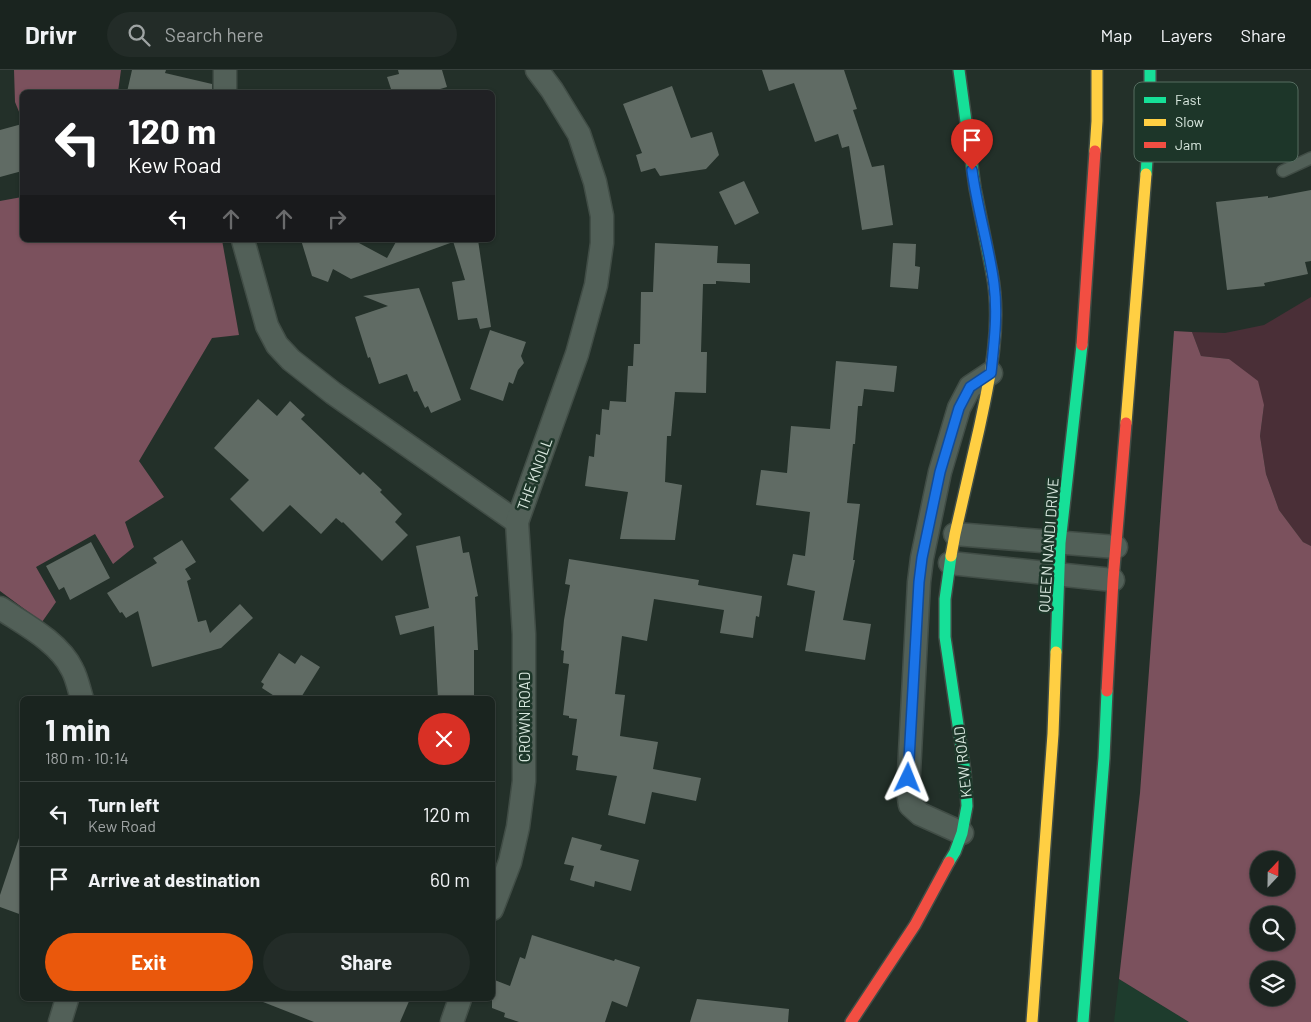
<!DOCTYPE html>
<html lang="en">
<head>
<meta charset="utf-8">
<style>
	:root { --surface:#1a241f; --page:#232c28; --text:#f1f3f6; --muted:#9fa4a4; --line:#38413d; --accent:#ea580c }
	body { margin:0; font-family:Barlow,sans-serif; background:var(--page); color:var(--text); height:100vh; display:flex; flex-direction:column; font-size:19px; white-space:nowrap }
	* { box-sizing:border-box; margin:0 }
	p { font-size:16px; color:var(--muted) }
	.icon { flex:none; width:28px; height:28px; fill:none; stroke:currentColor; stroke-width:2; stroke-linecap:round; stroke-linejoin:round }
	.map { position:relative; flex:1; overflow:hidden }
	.sheet { position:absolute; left:20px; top:626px; width:475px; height:305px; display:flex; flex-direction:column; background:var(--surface); border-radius:8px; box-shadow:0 1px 4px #0004,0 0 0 1px var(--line) }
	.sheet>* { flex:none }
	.hud { position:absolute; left:20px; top:20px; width:475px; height:152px; border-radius:8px; box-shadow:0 1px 4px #0004,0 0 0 1px var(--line); background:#202124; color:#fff; overflow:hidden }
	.needle { width:32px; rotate:22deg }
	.fabs { position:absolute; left:1250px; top:781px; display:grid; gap:10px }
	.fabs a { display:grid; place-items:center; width:45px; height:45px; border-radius:50%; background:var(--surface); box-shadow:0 1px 4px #0004,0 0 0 1px var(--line); font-size:25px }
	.pin { position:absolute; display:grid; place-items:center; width:42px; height:42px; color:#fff; margin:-51px -21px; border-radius:50% 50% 50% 0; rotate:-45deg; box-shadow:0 0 5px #0007 }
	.pin .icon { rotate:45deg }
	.me { position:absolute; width:55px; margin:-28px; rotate:2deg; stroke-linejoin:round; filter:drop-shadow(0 0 4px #0008) }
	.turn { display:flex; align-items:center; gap:18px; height:105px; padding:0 25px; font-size:22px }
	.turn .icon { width:65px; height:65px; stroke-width:2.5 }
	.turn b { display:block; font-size:35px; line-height:42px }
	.lanes { display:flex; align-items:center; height:48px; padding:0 25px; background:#0003; justify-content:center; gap:25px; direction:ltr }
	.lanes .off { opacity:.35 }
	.round { display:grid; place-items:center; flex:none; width:52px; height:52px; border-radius:26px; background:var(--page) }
	.head { display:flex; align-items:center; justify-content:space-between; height:85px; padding:0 25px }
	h1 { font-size:30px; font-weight:700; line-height:38px }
	.primary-button { display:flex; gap:10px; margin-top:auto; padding:10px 25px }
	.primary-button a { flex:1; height:58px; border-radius:30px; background:var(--accent); color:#fff; font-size:20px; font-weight:700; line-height:58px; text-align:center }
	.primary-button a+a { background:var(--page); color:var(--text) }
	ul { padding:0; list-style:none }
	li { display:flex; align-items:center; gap:15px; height:65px; padding:0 25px; border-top:1px solid var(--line) }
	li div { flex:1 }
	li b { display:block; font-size:19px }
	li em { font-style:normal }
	header { display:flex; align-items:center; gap:30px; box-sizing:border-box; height:70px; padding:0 25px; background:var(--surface); border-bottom:1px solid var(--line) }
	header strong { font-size:24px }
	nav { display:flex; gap:28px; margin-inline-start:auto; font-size:18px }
	.search { width:350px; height:45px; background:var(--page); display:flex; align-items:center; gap:12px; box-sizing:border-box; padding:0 18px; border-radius:28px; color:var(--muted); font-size:19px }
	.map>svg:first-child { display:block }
	.built { fill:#1e3c2d }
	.green { fill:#4a2f37 }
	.forest { fill:#7b515d; fill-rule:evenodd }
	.building { fill:#606b64 }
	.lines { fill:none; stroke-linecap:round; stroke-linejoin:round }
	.lane-casing { stroke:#414d46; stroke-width:14 }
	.street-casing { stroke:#414d46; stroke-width:25 }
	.fast-casing { stroke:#414d46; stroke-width:14 }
	.slow-casing { stroke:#414d46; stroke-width:14 }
	.jam-casing { stroke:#414d46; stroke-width:14 }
	.lane { stroke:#526058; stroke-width:11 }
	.street { stroke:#526058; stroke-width:22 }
	.fast { stroke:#16e098; stroke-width:11 }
	.slow { stroke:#ffcf43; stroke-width:11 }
	.jam { stroke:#f24e42; stroke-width:11 }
	.route-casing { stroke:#114b97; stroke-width:12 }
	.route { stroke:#1a73e8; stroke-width:9 }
	.labels { text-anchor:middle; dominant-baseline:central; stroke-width:5; stroke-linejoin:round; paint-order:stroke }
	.street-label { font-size:15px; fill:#dae9e0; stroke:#1d3629 }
	.key { fill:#1d3629; stroke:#566c60; stroke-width:1 }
	.key-label { font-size:14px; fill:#dae9e0 }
</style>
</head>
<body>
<header>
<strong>Drivr</strong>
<div class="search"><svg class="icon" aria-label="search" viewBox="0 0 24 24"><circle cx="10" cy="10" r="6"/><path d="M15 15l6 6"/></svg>Search here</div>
<nav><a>Map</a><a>Layers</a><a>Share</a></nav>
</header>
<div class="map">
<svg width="1311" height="952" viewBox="0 0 1311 952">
	<rect width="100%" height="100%" fill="#233029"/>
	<!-- built -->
	<path class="built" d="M 1119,909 L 1189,952 L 1114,952 Z"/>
	<!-- green -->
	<path class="green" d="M 1311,227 L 1311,476 L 1303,472 L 1279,440 L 1266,404 L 1260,366 L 1264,335 L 1229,289 L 1201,286 L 1192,262 L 1225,263 L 1264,255 Z"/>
	<!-- forest -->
	<g class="forest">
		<path d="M 14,0 L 121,0 L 118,22 L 22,22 L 22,49 L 15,32 Z"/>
		<path d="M 22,127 L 22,170 L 222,170 L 239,265 L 212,268 L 139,391 L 164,427 L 125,452 L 134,477 L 113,494 L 95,464 L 36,497 L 56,532 L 42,552 L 0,521 L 0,131 Z"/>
		<path d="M 1174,261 L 1192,262 L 1201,286 L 1229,289 L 1258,311 L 1264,335 L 1260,366 L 1266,404 L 1279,440 L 1303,472 L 1311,476 L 1311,952 L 1189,952 L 1119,909 L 1140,723 ZM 1259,790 L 1286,790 L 1286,818 L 1259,818 ZM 1259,845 L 1286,845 L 1286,872 L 1259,872 ZM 1259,900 L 1286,900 L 1286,928 L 1259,928 Z"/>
	</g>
	<!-- building -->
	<g class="building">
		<path d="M 132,0 L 166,0 L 165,3 L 212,14 L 212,22 L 127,22 Z"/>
		<path d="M 398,0 L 442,0 L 447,17 L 430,22 L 392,22 L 387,7 L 399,4 Z"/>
		<path d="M 762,0 L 844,0 L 857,39 L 853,40 L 872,97 L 884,95 L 893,155 L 862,160 L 849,76 L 842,78 L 838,64 L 815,72 L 794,13 L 769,21 Z"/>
		<path d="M 672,16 L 691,68 L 712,62 L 719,85 L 706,99 L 660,106 L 655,98 L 641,102 L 636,85 L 642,83 L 623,34 Z"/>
		<path d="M 22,54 L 22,101 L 0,107 L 0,60 Z"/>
		<path d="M 744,111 L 759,143 L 735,155 L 719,122 Z"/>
		<path d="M 1311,120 L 1311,191 L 1305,192 L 1308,204 L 1264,213 L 1265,216 L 1227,220 L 1216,132 L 1268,126 L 1268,128 Z"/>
		<path d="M 301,170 L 358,170 L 359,173 L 387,188 L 397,170 L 478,170 L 491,257 L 480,259 L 477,248 L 458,250 L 452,212 L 465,210 L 453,171 L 453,172 L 351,209 L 333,199 L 328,212 L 312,206 Z"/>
		<path d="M 655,173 L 718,176 L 717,193 L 750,194 L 750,213 L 716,211 L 716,214 L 703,214 L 701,282 L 707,282 L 706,323 L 675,322 L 671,366 L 667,366 L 665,412 L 682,415 L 675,470 L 620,469 L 628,422 L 585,416 L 589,386 L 594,387 L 596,364 L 600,365 L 602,339 L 609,340 L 610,331 L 626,332 L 628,296 L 633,296 L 634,274 L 640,274 L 641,222 L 653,222 Z"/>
		<path d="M 893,173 L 916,174 L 915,196 L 920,197 L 918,219 L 890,217 Z"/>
		<path d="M 419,218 L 461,330 L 431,343 L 428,336 L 425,338 L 417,321 L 414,322 L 407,304 L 379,314 L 370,287 L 368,288 L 355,247 L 388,236 L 363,226 Z"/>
		<path d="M 490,260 L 526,272 L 521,286 L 524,293 L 518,300 L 513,314 L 509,312 L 503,331 L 470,319 Z"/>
		<path d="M 836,291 L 897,296 L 894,322 L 864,319 L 862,336 L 858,336 L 855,374 L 853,374 L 847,433 L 860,434 L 853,490 L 855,490 L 843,550 L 871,554 L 865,590 L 805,581 L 815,521 L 787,515 L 793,484 L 805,486 L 810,442 L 756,435 L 761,400 L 787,403 L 791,356 L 830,359 Z"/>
		<path d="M 258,329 L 277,346 L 290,331 L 305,345 L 301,349 L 360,405 L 363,402 L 382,420 L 380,422 L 402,444 L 395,452 L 408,465 L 382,491 L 343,452 L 342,453 L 336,448 L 321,464 L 290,435 L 263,462 L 230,429 L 249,410 L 214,378 Z"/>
		<path d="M 460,466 L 463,483 L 469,482 L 478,526 L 475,527 L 478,580 L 474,580 L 474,629 L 438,629 L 434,556 L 400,565 L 395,546 L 429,538 L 416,476 Z"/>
		<path d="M 182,470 L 196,492 L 185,499 L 191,509 L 187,511 L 198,552 L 206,550 L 210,563 L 240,534 L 253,548 L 221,578 L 152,597 L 138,541 L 126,548 L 122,542 L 120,543 L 107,523 L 157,493 L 153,488 Z"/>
		<path d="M 91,472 L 110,508 L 70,530 L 64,517 L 59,520 L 46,496 Z"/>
		<path d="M 569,489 L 699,510 L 698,515 L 762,526 L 759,547 L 756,546 L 753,568 L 720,563 L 724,540 L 654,529 L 647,571 L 622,566 L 615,624 L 625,625 L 620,666 L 658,672 L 653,699 L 701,708 L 696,731 L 652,722 L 645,754 L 608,745 L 617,706 L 576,700 L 578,686 L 572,685 L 577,649 L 569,648 L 569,646 L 563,645 L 569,594 L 563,593 L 564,581 L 561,580 L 564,550 L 570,515 L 565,514 Z"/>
		<path d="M 279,583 L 295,594 L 301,585 L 320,597 L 300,629 L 279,629 L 262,618 L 264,614 L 261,612 Z"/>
		<path d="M 572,767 L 602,775 L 600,780 L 639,790 L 631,821 L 595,811 L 594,817 L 570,810 L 574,796 L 564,794 Z"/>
		<path d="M 19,768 L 22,769 L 22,845 L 0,837 L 0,825 Z"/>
		<path d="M 532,865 L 614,891 L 615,889 L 640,897 L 627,937 L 612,931 L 605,952 L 519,952 L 504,947 L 505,943 L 492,938 L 492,909 L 510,916 L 520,887 L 525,889 Z"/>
		<path d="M 259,929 L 410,929 L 400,952 L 314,952 L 258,930 Z"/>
		<path d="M 697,929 L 789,939 L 788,952 L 690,952 Z"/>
	</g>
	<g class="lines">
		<defs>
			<path id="lane" d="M 1283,101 L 1311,88"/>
			<g id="street">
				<path d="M 225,0 L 225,22"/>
				<path d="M 243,170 L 267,256 L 277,275 L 291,290 L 333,323 L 517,452"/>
				<path d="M 955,464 L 1116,477"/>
				<path d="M 950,493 L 1113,510"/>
				<path d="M 0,538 C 24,554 59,572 72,599 C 77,608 79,619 82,629"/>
				<path d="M 962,763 L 920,744 L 910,735 L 908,721 L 919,512 L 922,488 L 940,402 L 959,338 L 970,317 L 991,303"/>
				<path d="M 492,839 L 510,792 L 518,757 L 524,711 L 524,564 L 517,452 L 577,284 L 596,215 L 602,173 L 602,146 L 595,112 L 579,64 L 552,20 L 537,0"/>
				<path d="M 60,952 L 67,929"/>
				<path d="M 452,952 L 460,929"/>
			</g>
			<g id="fast">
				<path d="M 959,0 L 975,118 L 992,203"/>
				<path d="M 1146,104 L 1150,48 L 1150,0"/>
				<path d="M 1056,582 L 1060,473 L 1082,275"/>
				<path d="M 949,792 L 955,782 L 962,763 L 967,736 L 965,702 L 945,567 L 945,529 L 951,486"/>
				<path d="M 1083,952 L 1104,688 L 1107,621"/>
			</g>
			<g id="slow">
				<path d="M 1095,81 L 1097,51 L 1097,0"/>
				<path d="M 1126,353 L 1146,104"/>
				<path d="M 951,486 L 955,464 C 963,429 971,394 979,359 C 990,308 1002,255 992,203"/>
				<path d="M 1032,952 L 1053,664 L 1056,582"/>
			</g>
			<g id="jam">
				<path d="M 1082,275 L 1095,81"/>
				<path d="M 1107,621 L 1113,510 L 1126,353"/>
				<path d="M 851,952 L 915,855 L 949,792"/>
			</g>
		</defs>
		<!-- lane casing -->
		<use href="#lane" class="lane-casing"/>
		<!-- street casing -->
		<use href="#street" class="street-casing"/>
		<!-- fast casing -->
		<use href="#fast" class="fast-casing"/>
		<!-- slow casing -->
		<use href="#slow" class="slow-casing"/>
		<!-- jam casing -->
		<use href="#jam" class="jam-casing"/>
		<!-- lane -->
		<use href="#lane" class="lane"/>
		<!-- street -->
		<use href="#street" class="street"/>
		<!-- fast -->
		<use href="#fast" class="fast"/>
		<!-- slow -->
		<use href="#slow" class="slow"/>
		<!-- jam -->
		<use href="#jam" class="jam"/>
	</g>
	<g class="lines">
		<defs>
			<path id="route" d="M 908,708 L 919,512 L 922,488 L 940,402 L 959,338 L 970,317 L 991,303 C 994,274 998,244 994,214 C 989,176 977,138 972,100"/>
		</defs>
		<!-- route casing -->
		<use href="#route" class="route-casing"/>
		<!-- route -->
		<use href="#route" class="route"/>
	</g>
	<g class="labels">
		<!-- street labels -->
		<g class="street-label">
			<text transform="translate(534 404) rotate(-70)">THE KNOLL</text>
			<text transform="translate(1048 475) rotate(-86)">QUEEN NANDI DRIVE</text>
			<text transform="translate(524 647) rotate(-90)">CROWN ROAD</text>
			<text transform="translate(962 692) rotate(-96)">KEW ROAD</text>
		</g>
	</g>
	<!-- legend -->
	<rect x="1134" y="12" width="164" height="80" rx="8" class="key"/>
	<rect x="1144" y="27" width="22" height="6" fill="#16e098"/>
	<rect x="1144" y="49" width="22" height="7" fill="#ffcf43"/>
	<rect x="1144" y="72" width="22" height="6" fill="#f24e42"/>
	<g class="key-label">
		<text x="1175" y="35">Fast</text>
		<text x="1175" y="57">Slow</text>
		<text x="1175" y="80">Jam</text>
	</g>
</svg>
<div class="fabs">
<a><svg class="needle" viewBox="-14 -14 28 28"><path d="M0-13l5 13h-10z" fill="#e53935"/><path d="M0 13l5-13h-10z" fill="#9fa4a4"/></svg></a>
<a><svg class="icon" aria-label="search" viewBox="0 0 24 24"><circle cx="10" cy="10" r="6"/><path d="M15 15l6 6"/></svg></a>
<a><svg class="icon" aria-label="layers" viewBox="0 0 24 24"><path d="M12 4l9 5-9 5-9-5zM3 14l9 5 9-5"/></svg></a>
</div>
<div class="pin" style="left:972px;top:100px;background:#d93025"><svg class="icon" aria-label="arrive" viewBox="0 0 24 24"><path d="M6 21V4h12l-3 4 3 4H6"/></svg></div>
<svg class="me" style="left:908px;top:708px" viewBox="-20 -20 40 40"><path d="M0-17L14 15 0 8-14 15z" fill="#1a73e8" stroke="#fff" stroke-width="4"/></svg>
<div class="hud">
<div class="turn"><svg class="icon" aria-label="left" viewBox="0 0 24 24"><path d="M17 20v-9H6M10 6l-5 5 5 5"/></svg><div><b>120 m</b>Kew Road</div></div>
<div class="lanes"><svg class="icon" aria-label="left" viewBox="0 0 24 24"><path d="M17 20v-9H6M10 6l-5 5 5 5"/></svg><svg class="icon off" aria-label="ahead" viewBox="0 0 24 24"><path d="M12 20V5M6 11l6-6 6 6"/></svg><svg class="icon off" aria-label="ahead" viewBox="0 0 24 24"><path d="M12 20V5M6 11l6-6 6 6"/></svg><svg class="icon off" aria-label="right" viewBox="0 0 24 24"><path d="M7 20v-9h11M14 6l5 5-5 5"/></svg></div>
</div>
<section class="sheet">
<div class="head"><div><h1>1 min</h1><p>180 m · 10:14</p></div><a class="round" style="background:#d93025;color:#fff"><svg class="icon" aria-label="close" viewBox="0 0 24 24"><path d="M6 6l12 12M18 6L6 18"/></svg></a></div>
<ul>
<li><svg class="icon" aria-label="left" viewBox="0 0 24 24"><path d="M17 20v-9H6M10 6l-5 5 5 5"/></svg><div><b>Turn left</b><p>Kew Road</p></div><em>120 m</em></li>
<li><svg class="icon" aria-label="arrive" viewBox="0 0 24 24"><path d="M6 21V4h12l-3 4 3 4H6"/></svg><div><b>Arrive at destination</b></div><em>60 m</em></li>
</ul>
<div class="primary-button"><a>Exit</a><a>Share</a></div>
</section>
</div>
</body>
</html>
